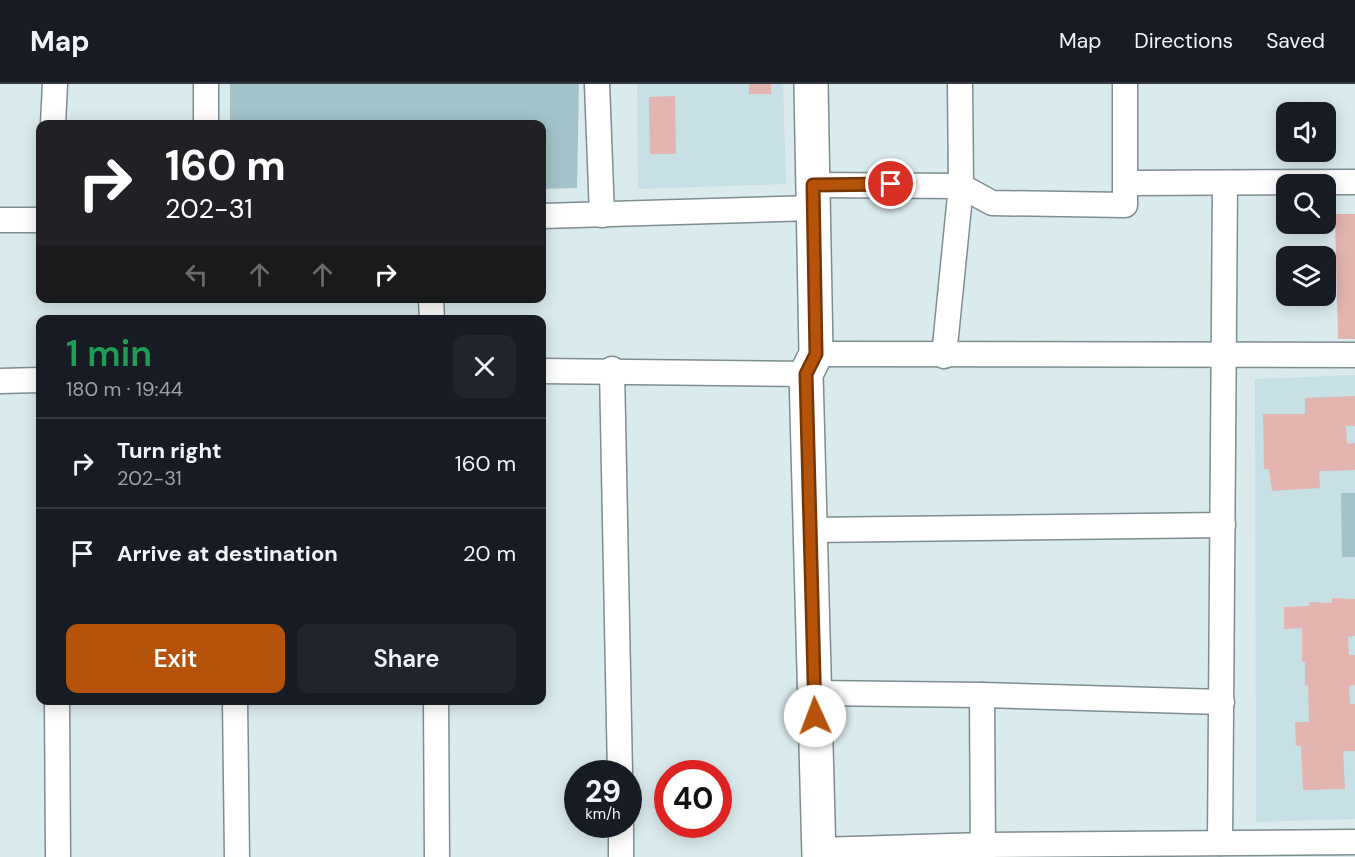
<!DOCTYPE html>
<html lang="en">
<head>
<meta charset="utf-8">
<style>
	:root { --surface:#171b24; --page:#20242c; --text:#f1f3f6; --muted:#9ea1a6; --line:#363941; --accent:#b45309 }
	body { margin:0; font-family:"DM Sans",sans-serif; background:var(--page); color:var(--text); height:100vh; display:flex; flex-direction:column; font-size:22px; white-space:nowrap }
	* { box-sizing:border-box; margin:0 }
	p { font-size:20px; color:var(--muted) }
	.icon { flex:none; width:33px; height:33px; fill:none; stroke:currentColor; stroke-width:2; stroke-linecap:round; stroke-linejoin:round }
	.map { position:relative; flex:1; overflow:hidden }
	.details { position:absolute; left:36px; top:231px; width:510px; height:390px; display:flex; flex-direction:column; background:var(--surface); border-radius:12px; box-shadow:0 3px 15px #0003 }
	.details>* { flex:none }
	.hud { position:absolute; left:36px; top:36px; width:510px; height:183px; border-radius:12px; box-shadow:0 3px 15px #0003; background:#202124; color:#fff; overflow:hidden }
	.buttons { position:absolute; left:1276px; top:18px; display:grid; gap:12px }
	.buttons a { display:grid; place-items:center; width:60px; height:60px; border-radius:12px; background:var(--surface); box-shadow:0 3px 15px #0003; font-size:30px }
	.speed { position:absolute; left:564px; top:676px; display:flex; gap:12px; font-size:30px; font-weight:700; text-align:center }
	.speed>* { display:grid; place-content:center; width:78px; height:78px; border-radius:50%; background:var(--surface); box-shadow:0 3px 15px #0003; line-height:1 }
	.speed small { font-size:15px; font-weight:400 }
	.speed .limit { border:9px solid #d22; background:#fff; color:#111 }
	.pin { position:absolute; display:grid; place-items:center; width:51px; height:51px; color:#fff; margin:-26px; border:3px solid #fff; border-radius:50%; box-shadow:0 2px 6px #0007 }
	.me { position:absolute; width:66px; margin:-33px; rotate:358deg; stroke-linejoin:round; filter:drop-shadow(0 0 4px #0008) }
	.turn { display:flex; align-items:center; gap:21px; height:126px; padding:0 30px; font-size:27px }
	.turn .icon { width:78px; height:78px; stroke-width:2.5 }
	.turn b { display:block; font-size:42px; line-height:51px }
	.lanes { display:flex; align-items:center; height:57px; padding:0 30px; background:#0003; justify-content:center; gap:30px; direction:ltr }
	.lanes .off { opacity:.35 }
	.round { display:grid; place-items:center; flex:none; width:63px; height:63px; border-radius:12px; background:var(--page) }
	.headline { display:flex; align-items:center; justify-content:space-between; height:102px; padding:0 30px }
	h1 { font-size:36px; font-weight:600; line-height:45px; color:#1e9e55 }
	.action { display:flex; gap:12px; margin-top:auto; padding:12px 30px }
	.action a { flex:1; height:69px; border-radius:12px; background:var(--accent); color:#fff; font-size:24px; font-weight:600; line-height:69px; text-align:center }
	.action a+a { background:var(--page); color:var(--text) }
	ul { padding:0; list-style:none }
	li { display:flex; align-items:center; gap:18px; height:90px; padding:0 30px; border-top:2px solid var(--line) }
	li div { flex:1 }
	li b { display:block; font-size:22px }
	li em { font-style:normal }
	header { display:flex; align-items:center; gap:36px; box-sizing:border-box; height:84px; padding:0 30px; background:var(--surface); border-bottom:2px solid var(--line) }
	header strong { font-size:28px }
	nav { display:flex; gap:33px; margin-inline-start:auto; font-size:21px }
	.map>svg:first-child { display:block }
	.built { fill:#c6e0e5 }
	.green { fill:#a2c3c9 }
	.building { fill:#e3b4b0 }
	.lines { fill:none; stroke-linecap:round; stroke-linejoin:round }
	.street-casing { stroke:#7e8d90; stroke-width:27 }
	.secondary-casing { stroke:#7e8d90; stroke-width:36 }
	.street { stroke:#fff; stroke-width:24 }
	.secondary { stroke:#fff; stroke-width:33 }
	.route-casing { stroke:#753606; stroke-width:15 }
	.route { stroke:#b45309; stroke-width:10 }
</style>
</head>
<body>
<header>
<strong>Map</strong>
<nav><a>Map</a><a>Directions</a><a>Saved</a></nav>
</header>
<div class="map">
<svg width="1355" height="773" viewBox="0 0 1355 773">
	<rect width="100%" height="100%" fill="#daebee"/>
	<!-- built -->
	<g class="built">
		<path d="M 637,0 L 783,0 L 786,100 L 638,105 Z"/>
		<path d="M 1355,291 L 1355,735 L 1256,738 L 1255,295 Z"/>
	</g>
	<!-- green -->
	<g class="green">
		<path d="M 230,0 L 579,0 L 577,104 L 542,105 L 542,40 L 230,40 Z"/>
		<path d="M 1341,409 L 1355,409 L 1355,473 L 1342,473 Z"/>
	</g>
	<!-- building -->
	<g class="building">
		<rect x="749" y="0" width="22" height="10"/>
		<path d="M 675,12 L 676,70 L 650,70 L 649,13 Z"/>
		<path d="M 1335,130 L 1355,130 L 1355,255 L 1338,255 Z"/>
		<path d="M 1355,312 L 1355,342 L 1346,342 L 1347,360 L 1355,359 L 1355,386 L 1319,387 L 1320,404 L 1272,407 L 1269,385 L 1264,385 L 1263,330 L 1305,330 L 1305,314 Z"/>
		<path d="M 1332,514 L 1355,515 L 1355,552 L 1348,553 L 1349,571 L 1355,571 L 1355,601 L 1349,602 L 1350,620 L 1355,620 L 1355,667 L 1343,667 L 1345,705 L 1303,706 L 1301,662 L 1296,662 L 1295,638 L 1309,638 L 1308,601 L 1305,601 L 1305,578 L 1302,578 L 1302,544 L 1284,545 L 1284,523 L 1309,522 L 1309,518 L 1332,519 Z"/>
	</g>
	<g class="lines">
		<defs>
			<g id="street">
				<path d="M 597,0 L 602,131"/>
				<path d="M 53,40 L 55,0"/>
				<path d="M 206,40 L 206,0"/>
				<path d="M 1126,99 L 1355,98"/>
				<path d="M 813,101 L 961,102 L 992,119 L 1125,121 L 1125,0"/>
				<path d="M 542,132 L 814,124"/>
				<path d="M 0,136 L 40,136"/>
				<path d="M 431,214 L 432,236"/>
				<path d="M 816,270 L 1355,271"/>
				<path d="M 944,272 L 961,102 L 960,0"/>
				<path d="M 612,285 L 620,690"/>
				<path d="M 542,287 L 806,290"/>
				<path d="M 0,297 L 40,296"/>
				<path d="M 810,446 L 1223,441"/>
				<path d="M 815,609 L 982,611 L 1222,618"/>
				<path d="M 982,611 L 983,773"/>
				<path d="M 57,616 L 58,773"/>
				<path d="M 235,616 L 237,773"/>
				<path d="M 436,616 L 437,773"/>
				<path d="M 621,741 L 621,773"/>
				<path d="M 1220,759 L 1225,99"/>
				<path d="M 819,766 L 983,761 L 1355,758"/>
			</g>
			<path id="secondary" d="M 811,0 L 816,270 L 806,290 L 819,773"/>
		</defs>
		<!-- street casing -->
		<use href="#street" class="street-casing"/>
		<!-- secondary casing -->
		<use href="#secondary" class="secondary-casing"/>
		<!-- street -->
		<use href="#street" class="street"/>
		<!-- secondary -->
		<use href="#secondary" class="secondary"/>
	</g>
	<g class="lines">
		<defs>
			<path id="route" d="M 815,632 L 806,290 L 816,270 L 813,101 L 891,100"/>
		</defs>
		<!-- route casing -->
		<use href="#route" class="route-casing"/>
		<!-- route -->
		<use href="#route" class="route"/>
	</g>
</svg>
<div class="buttons">
<a><svg class="icon" aria-label="sound" viewBox="0 0 24 24"><path d="M4 9h4l5-4v14l-5-4H4zM17 9q2 3 0 6"/></svg></a>
<a><svg class="icon" aria-label="search" viewBox="0 0 24 24"><circle cx="10" cy="10" r="6"/><path d="M15 15l6 6"/></svg></a>
<a><svg class="icon" aria-label="layers" viewBox="0 0 24 24"><path d="M12 4l9 5-9 5-9-5zM3 14l9 5 9-5"/></svg></a>
</div>
<div class="speed"><div>29<small>km/h</small></div><div class="limit">40</div></div>
<div class="pin" style="left:891px;top:100px;background:#d93025"><svg class="icon" aria-label="arrive" viewBox="0 0 24 24"><path d="M6 21V4h12l-3 4 3 4H6"/></svg></div>
<svg class="me" style="left:815px;top:632px" viewBox="-20 -20 40 40"><circle r="19" fill="#fff"/><path d="M0-13L10 11 0 6-10 11z" fill="#b45309"/></svg>
<div class="hud">
<div class="turn"><svg class="icon" aria-label="right" viewBox="0 0 24 24"><path d="M7 20v-9h11M14 6l5 5-5 5"/></svg><div><b>160 m</b>202-31</div></div>
<div class="lanes"><svg class="icon off" aria-label="left" viewBox="0 0 24 24"><path d="M17 20v-9H6M10 6l-5 5 5 5"/></svg><svg class="icon off" aria-label="ahead" viewBox="0 0 24 24"><path d="M12 20V5M6 11l6-6 6 6"/></svg><svg class="icon off" aria-label="ahead" viewBox="0 0 24 24"><path d="M12 20V5M6 11l6-6 6 6"/></svg><svg class="icon" aria-label="right" viewBox="0 0 24 24"><path d="M7 20v-9h11M14 6l5 5-5 5"/></svg></div>
</div>
<section class="details">
<div class="headline"><div><h1>1 min</h1><p>180 m · 19:44</p></div><a class="round"><svg class="icon" aria-label="close" viewBox="0 0 24 24"><path d="M6 6l12 12M18 6L6 18"/></svg></a></div>
<ul>
<li><svg class="icon" aria-label="right" viewBox="0 0 24 24"><path d="M7 20v-9h11M14 6l5 5-5 5"/></svg><div><b>Turn right</b><p>202-31</p></div><em>160 m</em></li>
<li><svg class="icon" aria-label="arrive" viewBox="0 0 24 24"><path d="M6 21V4h12l-3 4 3 4H6"/></svg><div><b>Arrive at destination</b></div><em>20 m</em></li>
</ul>
<div class="action"><a>Exit</a><a>Share</a></div>
</section>
</div>
</body>
</html>
